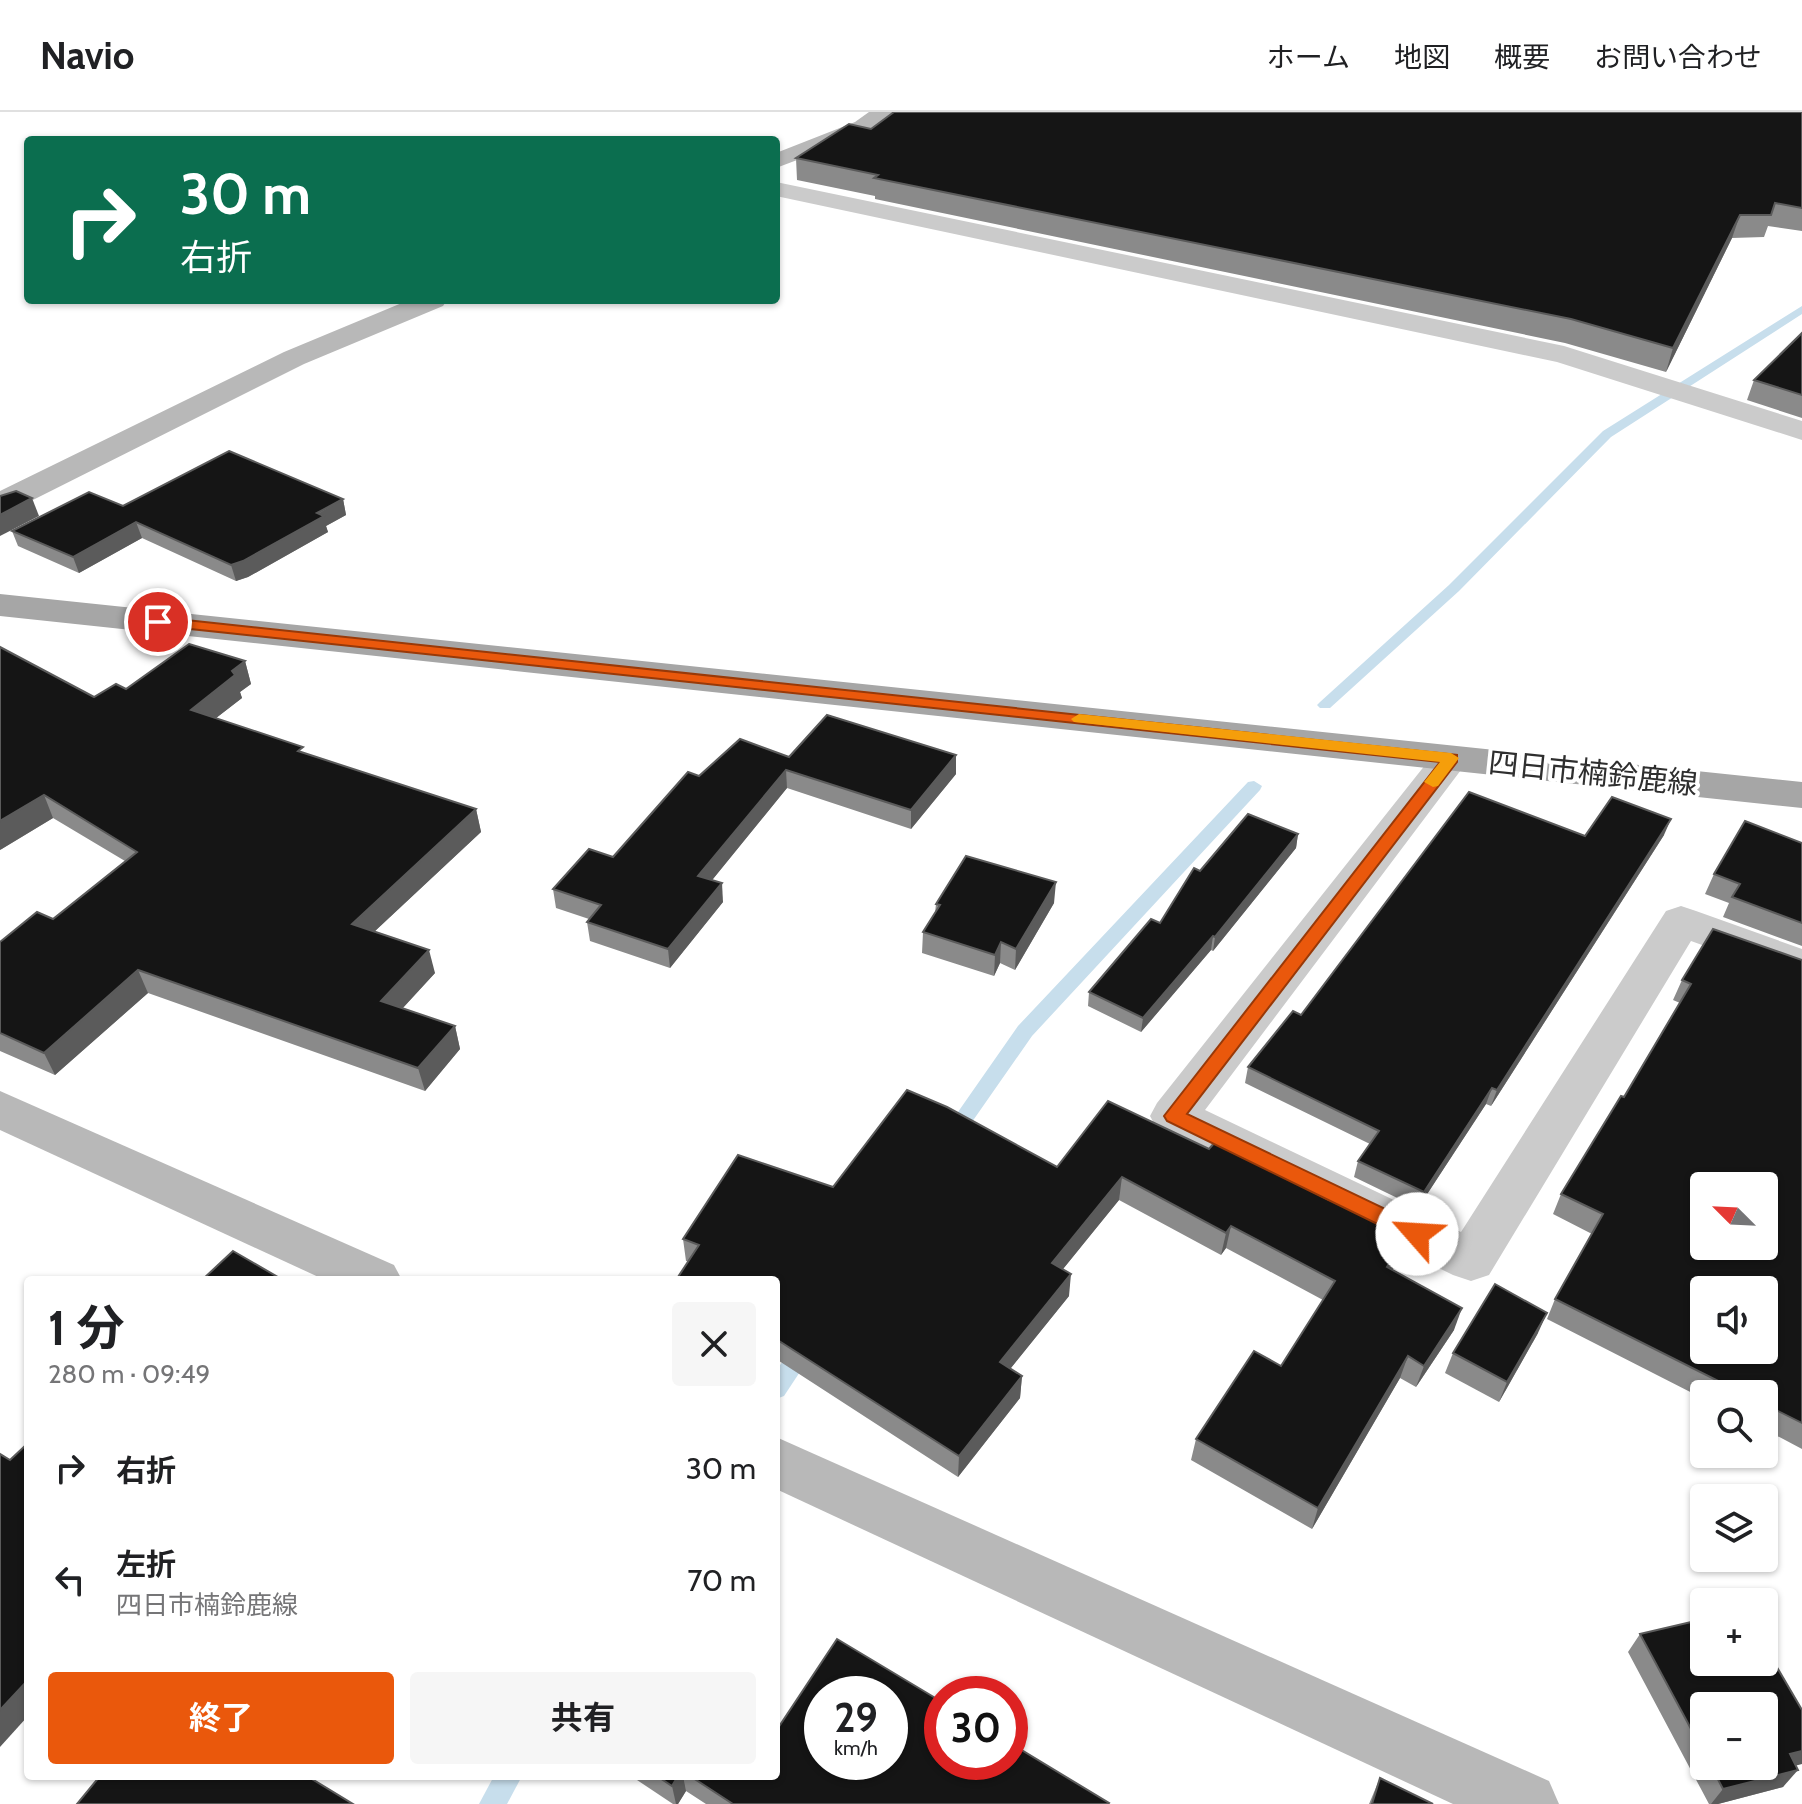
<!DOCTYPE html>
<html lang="ja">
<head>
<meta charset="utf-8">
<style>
	:root { --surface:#fff; --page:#f6f6f6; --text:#202124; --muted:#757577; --line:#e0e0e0; --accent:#ea580c }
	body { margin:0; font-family:Cabin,"Noto Sans JP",sans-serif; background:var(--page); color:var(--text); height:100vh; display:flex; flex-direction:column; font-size:30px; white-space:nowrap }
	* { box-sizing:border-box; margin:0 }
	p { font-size:26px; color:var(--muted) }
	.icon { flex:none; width:44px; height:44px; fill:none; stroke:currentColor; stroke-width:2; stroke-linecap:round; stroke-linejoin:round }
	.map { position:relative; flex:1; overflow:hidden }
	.side { position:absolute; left:24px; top:1164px; width:756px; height:504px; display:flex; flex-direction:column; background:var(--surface); border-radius:8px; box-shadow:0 2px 6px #0004 }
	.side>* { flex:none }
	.banner { position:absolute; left:24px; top:24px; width:756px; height:168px; border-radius:8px; box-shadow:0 2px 6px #0004; background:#0b6e4f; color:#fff; overflow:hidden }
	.needle { width:52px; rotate:294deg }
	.fabs { position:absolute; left:1690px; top:1060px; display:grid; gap:16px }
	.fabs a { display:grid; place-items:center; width:88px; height:88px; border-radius:8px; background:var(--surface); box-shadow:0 2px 6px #0004; font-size:40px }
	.speed { position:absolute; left:804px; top:1564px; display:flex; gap:16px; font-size:40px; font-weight:700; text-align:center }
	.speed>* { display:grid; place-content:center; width:104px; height:104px; border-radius:50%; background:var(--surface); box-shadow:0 2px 6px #0004; line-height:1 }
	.speed small { font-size:20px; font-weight:400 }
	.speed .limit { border:12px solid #d22; background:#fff; color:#111 }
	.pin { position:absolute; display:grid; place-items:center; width:68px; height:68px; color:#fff; margin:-34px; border:4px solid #fff; border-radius:50%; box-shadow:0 2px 8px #0007 }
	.me { position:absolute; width:88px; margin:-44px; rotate:296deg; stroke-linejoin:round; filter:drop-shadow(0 0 6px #0008) }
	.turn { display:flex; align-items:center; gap:28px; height:168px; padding:0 24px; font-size:36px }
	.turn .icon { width:104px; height:104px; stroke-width:2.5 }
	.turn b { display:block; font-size:56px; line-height:68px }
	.round { display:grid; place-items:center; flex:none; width:84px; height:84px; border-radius:8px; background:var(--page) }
	.headline { display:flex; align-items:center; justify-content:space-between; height:136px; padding:0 24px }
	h1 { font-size:48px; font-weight:700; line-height:60px }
	.cta { display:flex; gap:16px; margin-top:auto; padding:16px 24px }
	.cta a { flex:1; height:92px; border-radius:8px; background:var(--accent); color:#fff; font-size:32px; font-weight:700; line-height:92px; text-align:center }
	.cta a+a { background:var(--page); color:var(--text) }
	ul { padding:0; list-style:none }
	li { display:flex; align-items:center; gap:24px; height:112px; padding:0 24px }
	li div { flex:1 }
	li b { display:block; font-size:30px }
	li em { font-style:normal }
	header { display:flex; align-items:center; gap:48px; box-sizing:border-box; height:112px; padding:0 40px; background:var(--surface); border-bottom:2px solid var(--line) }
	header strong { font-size:38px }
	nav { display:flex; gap:44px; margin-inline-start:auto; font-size:28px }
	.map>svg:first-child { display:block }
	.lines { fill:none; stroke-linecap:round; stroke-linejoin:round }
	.stream { fill:#c7deec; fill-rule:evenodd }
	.street { fill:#cbcbcb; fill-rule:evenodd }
	.secondary { fill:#b8b8b8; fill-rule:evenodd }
	.primary { fill:#a6a6a6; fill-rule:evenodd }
	.wall { fill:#8a8a8a; fill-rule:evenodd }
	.shaded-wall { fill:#5b5b5b }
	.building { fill:#151515; stroke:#5b5b5b; stroke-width:2; fill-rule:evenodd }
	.route { fill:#ea580c; stroke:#983908; stroke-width:2 }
	.slow { fill:#f59e0b }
	.labels { text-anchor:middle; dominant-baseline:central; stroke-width:8; stroke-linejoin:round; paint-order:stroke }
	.street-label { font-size:30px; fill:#2e2e2e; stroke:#fff }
</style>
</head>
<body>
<header>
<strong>Navio</strong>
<nav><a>ホーム</a><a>地図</a><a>概要</a><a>お問い合わせ</a></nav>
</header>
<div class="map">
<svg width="1802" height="1692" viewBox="0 0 1802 1692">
	<rect width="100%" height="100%" fill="#fff"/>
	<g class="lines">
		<!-- stream -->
		<g class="stream">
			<path d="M 1802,194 L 1802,202 L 1611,325 L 1459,479 L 1330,596 L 1320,596 L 1317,593 L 1320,590 L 1449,473 L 1603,319 Z"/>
			<path d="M 1254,669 L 1262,674 L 1260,678 L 1032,924 L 958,1030 L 944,1030 L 941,1025 L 944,1020 L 1018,914 L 1248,670 Z"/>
			<path d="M 804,1228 L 812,1230 L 815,1237 L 784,1284 L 776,1287 L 776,1259 L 796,1230 Z"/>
			<path d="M 494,1664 L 522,1664 L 507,1692 L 479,1692 Z"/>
		</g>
		<!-- street -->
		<g class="street">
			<path d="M 776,70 L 1564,234 L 1802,309 L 1802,328 L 1557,250 L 776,84 Z"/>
			<path d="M 1451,634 L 1465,638 L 1470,646 L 1205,998 L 1461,1120 L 1666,799 L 1681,794 L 1696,799 L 1802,837 L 1802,869 L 1691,829 L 1489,1163 L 1471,1169 L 1453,1163 L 1157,1017 L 1150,1004 L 1157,991 L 1437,638 Z"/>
		</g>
		<!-- secondary -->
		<g class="secondary">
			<path d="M 869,0 L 894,0 L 871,20 L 776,56 L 776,41 L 855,10 Z"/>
			<path d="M 409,188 L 447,188 L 443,194 L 304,252 L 11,399 L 0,402 L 0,379 L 284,240 Z"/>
			<path d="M 0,979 L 394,1153 L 402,1168 L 325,1168 L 0,1018 Z"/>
			<path d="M 776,1325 L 1549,1669 L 1559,1692 L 1453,1692 L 776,1377 Z"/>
		</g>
		<!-- primary -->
		<path class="primary" d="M 0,482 L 1802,670 L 1802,696 L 0,504 Z"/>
	</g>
	<!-- wall -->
	<g class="wall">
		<path d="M 1802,0 L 1802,119 L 1768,114 L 1764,125 L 1732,126 L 1666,260 L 1565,231 L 875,87 L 875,84 L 797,68 L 796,46 L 871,17 Z"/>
		<path d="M 1802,221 L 1802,306 L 1747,288 L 1754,268 Z"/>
		<path d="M 343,387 L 346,403 L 326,414 L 328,420 L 248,465 L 236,469 L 142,426 L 79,461 L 18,434 L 12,419 L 123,394 Z"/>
		<path d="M 245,549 L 251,572 L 240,580 L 242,586 L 216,606 L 305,641 L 476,697 L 481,720 L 375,819 L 435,861 L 402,897 L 455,914 L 460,937 L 425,979 L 148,881 L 55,963 L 0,939 L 0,830 L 53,807 L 125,749 L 53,706 L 0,738 L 94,585 Z"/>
		<path d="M 956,643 L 956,662 L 911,717 L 787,676 L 712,768 L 723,790 L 670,856 L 590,829 L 587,810 L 589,807 L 556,796 L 553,777 L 613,745 L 699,664 L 789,645 Z"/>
		<path d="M 1298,722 L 1296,736 L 1213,839 L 1211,838 L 1141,920 L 1088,894 L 1089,880 L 1160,811 L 1200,759 Z"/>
		<path d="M 1664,723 L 1491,994 L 1486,992 L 1418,1096 L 1354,1065 L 1358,1049 L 1370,1032 L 1245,971 L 1248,955 L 1585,724 Z"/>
		<path d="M 1802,731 L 1802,834 L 1723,805 L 1729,791 L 1705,782 L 1714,762 Z"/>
		<path d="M 1054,791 L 1015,858 L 1000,851 L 994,864 L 922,841 L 923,820 L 935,801 L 936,792 Z"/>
		<path d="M 1802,848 L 1802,1337 L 1764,1317 L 1764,1282 L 1704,1282 L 1704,1287 L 1547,1207 L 1555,1187 L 1592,1122 L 1553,1102 L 1561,1082 L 1624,985 L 1680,891 L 1673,888 L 1682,868 Z"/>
		<path d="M 1209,1037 L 1398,1119 L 1400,1146 L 1392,1158 L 1454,1218 L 1416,1275 L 1400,1266 L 1312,1417 L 1191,1348 L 1196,1327 L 1281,1254 L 1323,1188 L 1226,1136 L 1221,1143 L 1119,1088 L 1063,1157 L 1069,1184 L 1010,1257 L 1022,1264 L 1020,1286 L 958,1365 L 776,1247 L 776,1168 L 686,1149 L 683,1127 L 833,1075 L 1057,1055 Z"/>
		<path d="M 1538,1221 L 1499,1290 L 1445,1261 L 1453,1241 Z"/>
		<path d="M 1640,1522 L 1704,1550 L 1796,1654 L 1783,1675 L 1718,1692 L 1709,1692 L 1628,1540 ZM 1704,1594 L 1764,1654 L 1704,1654 Z"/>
		<path d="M 631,1664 L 776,1664 L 1109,1692 L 706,1692 L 686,1679 L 678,1692 L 673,1692 Z"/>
		<path d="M 1380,1666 L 1433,1692 L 1369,1692 Z"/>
	</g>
	<!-- shaded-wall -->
	<g class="shaded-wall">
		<path d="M 1740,103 L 1732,126 L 1666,260 L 1673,236 Z"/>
		<path d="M 32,386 L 39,404 L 0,424 L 0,403 Z"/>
		<path d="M 343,387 L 346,403 L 326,414 L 328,420 L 248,465 L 236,469 L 231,453 Z"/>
		<path d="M 136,410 L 142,426 L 79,461 L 73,445 Z"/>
		<path d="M 245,549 L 251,572 L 240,580 L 242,586 L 198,620 L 191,598 L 232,559 Z"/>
		<path d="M 956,643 L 956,662 L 911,717 L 911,698 Z"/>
		<path d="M 786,658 L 787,676 L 700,783 L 698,764 Z"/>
		<path d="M 44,683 L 53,706 L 0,738 L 0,709 Z"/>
		<path d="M 476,697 L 481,720 L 359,834 L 352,812 Z"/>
		<path d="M 1671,707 L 1664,723 L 1491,994 L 1497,978 Z"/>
		<path d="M 1298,722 L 1296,736 L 1213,839 L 1215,825 Z"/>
		<path d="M 1056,770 L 1054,791 L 1015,858 L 1016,837 Z"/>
		<path d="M 722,771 L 723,790 L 670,856 L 668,837 Z"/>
		<path d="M 1213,824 L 1211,838 L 1141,920 L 1143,906 Z"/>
		<path d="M 1001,830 L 1000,851 L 994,864 L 995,843 Z"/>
		<path d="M 429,838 L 435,861 L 388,912 L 381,889 Z"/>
		<path d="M 138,858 L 148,881 L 55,963 L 44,941 Z"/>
		<path d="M 455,914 L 460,937 L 425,979 L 418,956 Z"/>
		<path d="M 1492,976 L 1486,992 L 1418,1096 L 1424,1080 Z"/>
		<path d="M 1122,1065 L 1119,1088 L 1050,1173 L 1052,1151 Z"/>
		<path d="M 1231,1114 L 1226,1136 L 1221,1143 L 1226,1121 Z"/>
		<path d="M 1407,1124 L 1400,1146 L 1380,1177 L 1387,1155 Z"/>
		<path d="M 1071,1162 L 1069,1184 L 998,1272 L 1000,1250 Z"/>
		<path d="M 1462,1196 L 1454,1218 L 1416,1275 L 1424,1254 Z"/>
		<path d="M 1547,1201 L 1538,1221 L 1499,1290 L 1507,1270 Z"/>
		<path d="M 1408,1244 L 1400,1266 L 1312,1417 L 1318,1396 Z"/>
		<path d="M 1022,1264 L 1020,1286 L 958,1365 L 959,1344 Z"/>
		<path d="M 28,1568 L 28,1604 L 0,1635 L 0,1598 Z"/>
		<path d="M 1802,1639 L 1802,1652 L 1775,1659 L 1790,1642 Z"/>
		<path d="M 1798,1658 L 1783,1675 L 1718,1692 L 1711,1692 L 1723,1677 Z"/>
		<path d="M 678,1664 L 683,1664 L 686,1679 L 678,1692 L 676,1692 L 672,1674 Z"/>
	</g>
	<!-- building -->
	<g class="building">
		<path d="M 894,0 L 1802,0 L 1802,96 L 1775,91 L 1771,103 L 1740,103 L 1673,236 L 1571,207 L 874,66 L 878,63 L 796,46 L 849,12 L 871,17 Z"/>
		<path d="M 1802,221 L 1802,283 L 1754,268 Z"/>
		<path d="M 229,339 L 343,387 L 317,401 L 324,404 L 243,449 L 231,453 L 136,410 L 73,445 L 12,419 L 89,380 L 123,394 Z"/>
		<path d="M 16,379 L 32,386 L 0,403 L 0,384 Z"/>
		<path d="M 189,532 L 245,549 L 232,559 L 235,563 L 191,598 L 303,635 L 298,639 L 476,697 L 352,812 L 429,838 L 381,889 L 455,914 L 418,956 L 138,858 L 44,941 L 0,921 L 0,830 L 37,800 L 53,807 L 137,740 L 44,683 L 0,709 L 0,535 L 94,585 L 116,572 L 126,577 Z"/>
		<path d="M 827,603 L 956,643 L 911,698 L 786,658 L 698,764 L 722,771 L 668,837 L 587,810 L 601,793 L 553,777 L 589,737 L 613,745 L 688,660 L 699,664 L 740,627 L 789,645 Z"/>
		<path d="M 1469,680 L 1585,724 L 1612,685 L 1671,707 L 1497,978 L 1492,976 L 1424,1080 L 1358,1049 L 1379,1019 L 1248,955 L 1293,899 L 1301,903 Z"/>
		<path d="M 1248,702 L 1298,722 L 1215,825 L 1213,824 L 1143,906 L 1089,880 L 1151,807 L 1160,811 L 1194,756 L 1200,759 Z"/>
		<path d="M 1745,709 L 1802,731 L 1802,811 L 1732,785 L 1740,772 L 1714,762 Z"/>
		<path d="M 966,744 L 1056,770 L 1016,837 L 1001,830 L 995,843 L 923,820 L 940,793 L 936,792 Z"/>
		<path d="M 1713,817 L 1802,848 L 1802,1311 L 1764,1292 L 1764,1282 L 1744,1282 L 1555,1187 L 1603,1102 L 1561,1082 L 1621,984 L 1624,985 L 1691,872 L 1682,868 ZM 1704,1074 L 1764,1074 L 1764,1134 L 1704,1134 ZM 1704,1178 L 1764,1178 L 1764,1238 L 1704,1238 Z"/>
		<path d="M 907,978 L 947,995 L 1057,1055 L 1108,989 L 1209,1037 L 1215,1030 L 1329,1088 L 1333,1082 L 1399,1114 L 1397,1118 L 1407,1124 L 1387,1155 L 1462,1196 L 1424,1254 L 1408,1244 L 1318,1396 L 1196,1327 L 1254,1239 L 1281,1254 L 1335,1169 L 1231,1114 L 1226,1121 L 1122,1065 L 1052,1151 L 1071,1162 L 1000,1250 L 1022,1264 L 959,1344 L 776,1227 L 776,1168 L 676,1168 L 699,1133 L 683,1127 L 738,1043 L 833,1075 Z"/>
		<path d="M 233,1139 L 283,1168 L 202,1168 Z"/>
		<path d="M 1495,1172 L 1547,1201 L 1507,1270 L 1453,1241 Z"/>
		<path d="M 28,1331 L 28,1568 L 0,1598 L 0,1342 L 10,1348 Z"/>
		<path d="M 1704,1507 L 1704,1550 L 1764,1550 L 1764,1541 L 1768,1540 L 1802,1598 L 1802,1639 L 1790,1642 L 1798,1658 L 1723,1677 L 1711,1654 L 1764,1654 L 1764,1594 L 1704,1594 L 1704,1641 L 1640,1522 Z"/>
		<path d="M 837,1527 L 942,1590 L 942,1650 L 1010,1650 L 1010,1631 L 1109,1691 L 1108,1692 L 733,1692 L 690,1664 L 776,1664 L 776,1619 ZM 822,1582 L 890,1582 L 890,1650 L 822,1650 Z"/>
		<path d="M 100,1664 L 307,1664 L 353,1692 L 77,1692 Z"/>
		<path d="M 657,1664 L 678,1664 L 672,1674 Z"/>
		<path d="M 1380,1666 L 1433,1692 L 1372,1692 Z"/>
	</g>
	<!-- route -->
	<path class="route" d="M 158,505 L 1457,643 L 1457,650 L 1187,1002 L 1425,1116 L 1428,1122 L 1425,1128 L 1417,1131 L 1410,1128 L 1167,1009 L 1164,1004 L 1440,650 L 153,513 L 153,506 Z"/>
	<!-- slow -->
	<path class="slow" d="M 1079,602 L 1451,641 L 1459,646 L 1438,674 L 1433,675 L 1424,670 L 1440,650 L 1074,610 L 1071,607 Z"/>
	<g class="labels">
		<!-- street labels -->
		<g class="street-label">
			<text transform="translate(1593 661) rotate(6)">四日市楠鈴鹿線</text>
		</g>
	</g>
</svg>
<div class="fabs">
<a><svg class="needle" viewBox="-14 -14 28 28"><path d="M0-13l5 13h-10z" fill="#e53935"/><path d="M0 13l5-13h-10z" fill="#757577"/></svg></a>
<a><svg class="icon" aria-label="sound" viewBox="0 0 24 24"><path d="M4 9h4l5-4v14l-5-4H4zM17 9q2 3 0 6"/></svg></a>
<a><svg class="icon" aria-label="search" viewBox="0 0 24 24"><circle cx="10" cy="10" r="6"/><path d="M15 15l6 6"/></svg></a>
<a><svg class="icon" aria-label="layers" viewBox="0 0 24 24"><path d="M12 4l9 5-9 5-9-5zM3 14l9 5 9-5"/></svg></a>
<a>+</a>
<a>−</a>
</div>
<div class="speed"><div>29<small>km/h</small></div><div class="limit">30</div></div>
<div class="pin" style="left:158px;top:510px;background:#d93025"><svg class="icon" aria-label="arrive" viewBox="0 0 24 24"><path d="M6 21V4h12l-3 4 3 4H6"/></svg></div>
<svg class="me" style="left:1417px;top:1122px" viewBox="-20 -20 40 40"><circle r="19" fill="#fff"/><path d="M0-13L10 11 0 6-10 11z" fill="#ea580c"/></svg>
<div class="banner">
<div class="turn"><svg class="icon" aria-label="right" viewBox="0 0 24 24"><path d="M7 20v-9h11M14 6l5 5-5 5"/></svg><div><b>30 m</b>右折</div></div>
</div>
<section class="side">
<div class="headline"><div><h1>1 分</h1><p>280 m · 09:49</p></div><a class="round"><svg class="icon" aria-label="close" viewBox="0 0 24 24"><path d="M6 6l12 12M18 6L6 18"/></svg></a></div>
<ul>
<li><svg class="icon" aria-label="right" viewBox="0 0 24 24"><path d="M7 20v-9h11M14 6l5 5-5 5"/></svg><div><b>右折</b></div><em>30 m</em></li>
<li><svg class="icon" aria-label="left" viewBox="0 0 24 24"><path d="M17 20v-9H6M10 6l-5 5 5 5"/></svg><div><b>左折</b><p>四日市楠鈴鹿線</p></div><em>70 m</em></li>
</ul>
<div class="cta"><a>終了</a><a>共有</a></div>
</section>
</div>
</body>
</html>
